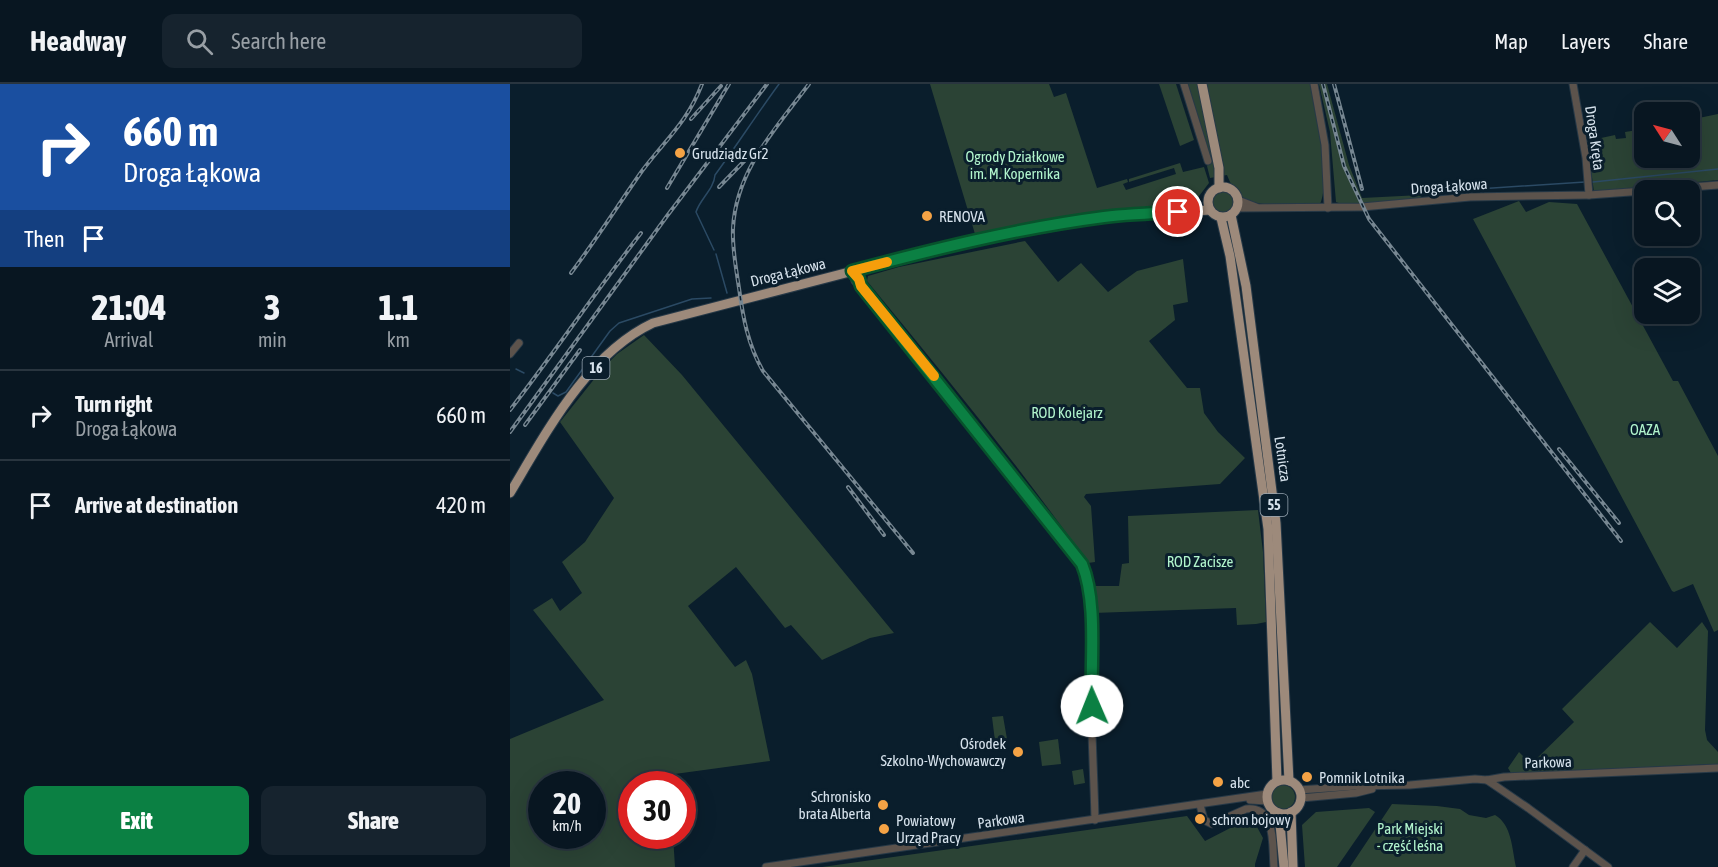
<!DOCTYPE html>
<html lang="en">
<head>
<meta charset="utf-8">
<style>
	:root { --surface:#081621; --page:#16232e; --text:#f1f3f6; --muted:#989fa5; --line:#29353f; --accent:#0b8043 }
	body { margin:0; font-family:"Asap Condensed",sans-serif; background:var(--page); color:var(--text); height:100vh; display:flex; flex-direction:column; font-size:22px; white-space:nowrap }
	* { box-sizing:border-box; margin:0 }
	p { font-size:20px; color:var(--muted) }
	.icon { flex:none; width:33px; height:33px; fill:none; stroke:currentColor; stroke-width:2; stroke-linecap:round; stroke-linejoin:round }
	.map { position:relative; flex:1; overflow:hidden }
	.panel { display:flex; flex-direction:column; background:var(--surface); width:510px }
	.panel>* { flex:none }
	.hud { background:#1a4fa0; color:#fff; overflow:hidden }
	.needle { width:39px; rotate:306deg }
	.controls { position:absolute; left:1124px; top:18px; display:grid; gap:12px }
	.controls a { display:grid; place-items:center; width:66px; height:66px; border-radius:12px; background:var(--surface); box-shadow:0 6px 24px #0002,0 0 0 2px var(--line); font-size:30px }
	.speed { position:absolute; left:18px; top:687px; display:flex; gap:12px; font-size:30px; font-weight:700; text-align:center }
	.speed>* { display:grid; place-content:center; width:78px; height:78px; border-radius:50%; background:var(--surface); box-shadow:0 6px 24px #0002,0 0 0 2px var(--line); line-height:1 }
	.speed small { font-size:15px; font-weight:400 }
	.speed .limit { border:9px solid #d22; background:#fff; color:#111 }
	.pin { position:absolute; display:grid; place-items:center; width:51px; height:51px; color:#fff; margin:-26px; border:3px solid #fff; border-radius:50%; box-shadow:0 2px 6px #0007 }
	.me { position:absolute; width:66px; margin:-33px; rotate:359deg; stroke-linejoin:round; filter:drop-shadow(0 0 4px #0008) }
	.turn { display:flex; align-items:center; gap:21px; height:126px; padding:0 24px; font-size:27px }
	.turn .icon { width:78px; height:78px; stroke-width:2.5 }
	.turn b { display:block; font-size:42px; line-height:51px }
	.then { display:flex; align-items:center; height:57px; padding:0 24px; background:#0003; gap:12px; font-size:22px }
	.eta { display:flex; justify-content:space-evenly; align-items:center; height:102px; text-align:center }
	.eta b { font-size:36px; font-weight:800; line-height:42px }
	.primary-button { display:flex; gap:12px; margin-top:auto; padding:12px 24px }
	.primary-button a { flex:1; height:69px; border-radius:12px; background:var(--accent); color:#fff; font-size:24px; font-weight:800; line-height:69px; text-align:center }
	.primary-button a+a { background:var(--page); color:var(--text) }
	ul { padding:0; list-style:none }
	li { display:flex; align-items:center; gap:18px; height:90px; padding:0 24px; border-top:2px solid var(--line) }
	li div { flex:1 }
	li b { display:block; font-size:22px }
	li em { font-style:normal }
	header { display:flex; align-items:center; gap:36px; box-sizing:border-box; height:84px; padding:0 30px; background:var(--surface); border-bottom:2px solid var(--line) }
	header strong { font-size:28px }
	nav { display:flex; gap:33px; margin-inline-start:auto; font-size:21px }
	.search { width:420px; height:54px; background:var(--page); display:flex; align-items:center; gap:15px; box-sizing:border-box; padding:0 21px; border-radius:12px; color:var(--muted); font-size:22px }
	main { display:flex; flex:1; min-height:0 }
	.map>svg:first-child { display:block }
	.green { fill:#2b4335; fill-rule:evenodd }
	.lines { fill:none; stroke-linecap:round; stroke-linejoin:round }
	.stream { stroke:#2b4a64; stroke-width:1.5 }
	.minor-casing { stroke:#273947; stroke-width:9 }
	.major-casing { stroke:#273947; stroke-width:11 }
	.minor { stroke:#5c534c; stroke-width:7 }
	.major { stroke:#9d8a7b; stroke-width:9 }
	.rail-casing { stroke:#778792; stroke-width:4 }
	.rail { stroke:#0a1e2c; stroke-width:1.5; stroke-dasharray:4.5; stroke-linecap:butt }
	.route-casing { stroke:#07532c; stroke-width:15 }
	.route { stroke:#0b8043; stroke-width:10 }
	.slow { stroke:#f59e0b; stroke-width:10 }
	.poi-dot { fill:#f5a345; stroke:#0a1e2c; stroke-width:2 }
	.labels { text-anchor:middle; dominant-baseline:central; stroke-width:6; stroke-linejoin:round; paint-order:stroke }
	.shield { fill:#0a1e2c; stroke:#99a7b2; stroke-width:1.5 }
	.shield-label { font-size:14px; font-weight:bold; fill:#d6e2ec }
	.street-label { font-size:15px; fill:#d6e2ec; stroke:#0a1e2c }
	.poi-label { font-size:15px; fill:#d6e2ec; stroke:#0a1e2c; text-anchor:start }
	.park-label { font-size:15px; fill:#b2f5cd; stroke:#0a1e2c }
</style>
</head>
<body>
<header>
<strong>Headway</strong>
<div class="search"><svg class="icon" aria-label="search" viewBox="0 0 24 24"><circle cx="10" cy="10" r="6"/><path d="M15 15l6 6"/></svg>Search here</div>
<nav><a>Map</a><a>Layers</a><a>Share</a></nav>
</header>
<main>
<section class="panel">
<div class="hud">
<div class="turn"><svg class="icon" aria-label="right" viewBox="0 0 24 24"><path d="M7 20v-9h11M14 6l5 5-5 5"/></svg><div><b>660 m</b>Droga Łąkowa</div></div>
<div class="then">Then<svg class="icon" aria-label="arrive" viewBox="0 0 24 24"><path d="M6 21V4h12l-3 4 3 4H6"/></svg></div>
</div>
<div class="eta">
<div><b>21:04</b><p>Arrival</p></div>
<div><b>3</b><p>min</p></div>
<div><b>1.1</b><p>km</p></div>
</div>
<ul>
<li><svg class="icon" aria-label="right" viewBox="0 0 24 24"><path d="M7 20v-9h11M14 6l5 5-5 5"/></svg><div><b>Turn right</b><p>Droga Łąkowa</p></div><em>660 m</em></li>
<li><svg class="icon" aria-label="arrive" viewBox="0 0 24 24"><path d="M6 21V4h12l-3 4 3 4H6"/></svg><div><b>Arrive at destination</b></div><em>420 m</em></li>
</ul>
<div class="primary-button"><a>Exit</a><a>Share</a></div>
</section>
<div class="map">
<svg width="1208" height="783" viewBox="0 0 1208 783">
	<rect width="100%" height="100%" fill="#0a1e2c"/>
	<!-- green -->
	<g class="green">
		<path d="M 420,0 L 539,0 L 544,13 L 556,9 L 587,104 L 617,95 L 618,98 L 613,100 L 616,106 L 666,90 L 664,84 L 619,98 L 619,95 L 670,79 L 673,88 L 694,83 L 699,99 L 686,116 L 686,119 L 670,124 L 612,128 L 612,127 L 581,128 L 465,150 Z"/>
		<path d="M 649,0 L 666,0 L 684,56 L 670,62 Z"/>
		<path d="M 677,0 L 800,0 C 806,27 821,97 810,120 C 788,120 753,125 733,114 C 726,110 720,99 717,91 L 700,94 L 697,82 L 700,77 Z"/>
		<path d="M 809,0 L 817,0 L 839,81 L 852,114 L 911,111 L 912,115 L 834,121 L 826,118 L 820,48 Z"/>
		<path d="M 1208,30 L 1208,96 L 1084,108 L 1077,57 L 1105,51 L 1106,55 L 1116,54 L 1115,48 L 1134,45 L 1134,74 L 1179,74 L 1179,36 Z"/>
		<circle cx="713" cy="118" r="12"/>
		<path d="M 1009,117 L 1016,128 L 1039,118 L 1067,120 L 1163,297 L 1168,297 L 1208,372 L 1208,546 L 1204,548 L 1183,500 L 1164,508 L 1162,507 L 963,135 Z"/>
		<path d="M 515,157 L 548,198 L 571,179 L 598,208 L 627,187 L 673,175 L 678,218 L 663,221 L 665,236 L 639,257 L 677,304 L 690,304 L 694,329 L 708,348 L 735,374 L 710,400 L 576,410 L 574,413 L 581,422 L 585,478 L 578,479 C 509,382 433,289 357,197 L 358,192 L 389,183 Z"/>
		<path d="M 134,251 L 172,291 L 384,549 L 360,554 L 312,576 L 281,541 L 275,544 L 226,483 L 178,522 L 225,583 L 236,576 L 242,590 L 260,677 L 150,692 L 150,700 L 122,700 L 122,752 L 163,752 L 165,783 L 0,783 L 0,655 L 94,616 L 23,526 L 42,514 L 50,527 L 72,509 L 52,478 L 75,458 L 104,414 L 50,338 L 93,284 L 107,270 ZM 32,700 L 82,700 L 82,752 L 32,752 Z"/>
		<path d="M 748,426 L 753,468 L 756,538 L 746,540 L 727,541 L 726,524 L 583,529 L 583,502 L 609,502 L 612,480 L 619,479 L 618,432 Z"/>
		<path d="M 1140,538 L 1167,564 L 1192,538 L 1198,547 L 1195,646 L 1197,656 L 1208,668 L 1208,680 L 1001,689 L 998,684 L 1009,668 L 1021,680 L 1064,638 L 1052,625 Z"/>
		<path d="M 493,632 L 497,655 L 485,657 L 482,633 Z"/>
		<path d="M 548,655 L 551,680 L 532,682 L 529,658 Z"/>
		<path d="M 573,685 L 575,699 L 564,701 L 562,687 Z"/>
		<circle cx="773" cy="713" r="12"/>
		<path d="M 882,720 L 927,722 L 950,725 L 959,731 L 976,734 L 985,731 C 1002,741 1002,765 1006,783 L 840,783 Z"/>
		<path d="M 859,724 L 865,728 L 827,783 L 795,783 L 792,741 L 806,728 Z"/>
		<path d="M 677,732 L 695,757 L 730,739 L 747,743 L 753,754 L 745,780 L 745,783 L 312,783 Z"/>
	</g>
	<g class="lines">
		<!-- stream -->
		<g class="stream">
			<path d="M 1083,98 L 1208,85"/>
			<path d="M 968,105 L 1075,98"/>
			<path d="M 204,166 L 186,128 C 190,115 204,105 205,91 C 227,61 247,30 269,0"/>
			<path d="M 206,170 L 217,209"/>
			<path d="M 6,285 L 14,289"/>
			<path d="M 43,309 L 48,312 L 56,308 L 100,247 L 109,239 L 182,215 L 201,214"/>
		</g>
		<defs>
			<g id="minor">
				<path d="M 674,0 L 698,77"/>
				<path d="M 804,0 L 815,61 L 818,124"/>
				<path d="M 1063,0 L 1076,74 L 1079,111"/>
				<path d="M 1142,106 L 1208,101"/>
				<path d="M 728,116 L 746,123"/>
				<path d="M 727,124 L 852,123 L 960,113 L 1079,111 L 1134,107"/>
				<path d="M 342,187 L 345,197 L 455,332 L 572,480 C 586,515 581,562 581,599 C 581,644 584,691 585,736"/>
				<path d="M 0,270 L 9,259"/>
				<path d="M 977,696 L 1018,724 L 1098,783"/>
				<path d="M 789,706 L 846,702 L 900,701 L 965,695 L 977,696 L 994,693 L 1208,684"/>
				<path d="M 791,714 L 846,709 L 862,705"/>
				<path d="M 740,716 L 757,717"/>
				<path d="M 690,721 L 694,736 L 702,740 L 736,725 C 767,722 762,762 764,783"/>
				<path d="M 256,783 L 757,710"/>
				<path d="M 1063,783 L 1075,766"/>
			</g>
			<g id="major">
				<path d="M 692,0 L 709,84 L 709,104"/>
				<circle cx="713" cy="118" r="15"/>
				<path d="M 721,131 L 736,202 L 766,439 L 779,697"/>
				<path d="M 711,134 L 720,172 L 758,445 L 767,697"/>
				<path d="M 0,409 C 36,349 77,270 143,239 L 455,158 L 595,133 L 700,126"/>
				<circle cx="774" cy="713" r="17"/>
				<path d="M 781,728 L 783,783"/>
				<path d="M 769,729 L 774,783"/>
			</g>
		</defs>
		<!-- minor casing -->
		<use href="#minor" class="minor-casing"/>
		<!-- major casing -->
		<use href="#major" class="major-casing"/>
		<!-- minor -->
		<use href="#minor" class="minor"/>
		<!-- major -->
		<use href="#major" class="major"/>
		<defs>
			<g id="rail">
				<path d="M 299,0 C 266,44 226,86 223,144 C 222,164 226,184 229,204 C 233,234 238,261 253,287 L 403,469"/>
				<path d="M 813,0 L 834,82 L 859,135 L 1111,457"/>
				<path d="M 824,0 L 852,105"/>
				<path d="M 181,35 L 211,2"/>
				<path d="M 209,103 L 242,69"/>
				<path d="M 157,104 L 219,0"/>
				<path d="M 61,189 C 86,156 108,121 132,87 C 156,55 177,39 192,0"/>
				<path d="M 0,326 C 45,268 86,207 131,149"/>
				<path d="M 15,341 L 70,266"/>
				<path d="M 0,348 L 157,132 L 257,0"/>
				<path d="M 1049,365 L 1109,439"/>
				<path d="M 338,403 L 374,451"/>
			</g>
		</defs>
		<!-- rail casing -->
		<use href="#rail" class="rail-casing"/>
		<!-- rail -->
		<use href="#rail" class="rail"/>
	</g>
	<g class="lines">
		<defs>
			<path id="route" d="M 582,622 C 580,580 588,519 572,480 L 351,202 L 349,195 L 342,187 C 425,165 509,144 594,133 C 618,130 643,129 668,128"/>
		</defs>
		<!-- route casing -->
		<use href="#route" class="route-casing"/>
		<!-- route -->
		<use href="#route" class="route"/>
		<!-- slow -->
		<path class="slow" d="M 377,178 L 342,187 L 349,195 L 351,202 L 424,292"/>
	</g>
	<!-- markers -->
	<g class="poi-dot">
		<circle cx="170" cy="69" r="6"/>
		<circle cx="417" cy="132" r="6"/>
		<circle cx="508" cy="668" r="6"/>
		<circle cx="797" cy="693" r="6"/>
		<circle cx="708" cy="698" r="6"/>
		<circle cx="373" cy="721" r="6"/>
		<circle cx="690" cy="735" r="6"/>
		<circle cx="374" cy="745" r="6"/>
	</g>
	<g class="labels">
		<!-- shield labels -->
		<g class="shield">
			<rect x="72.5" y="273" width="27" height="22" rx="4.5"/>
			<rect x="750.5" y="410" width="27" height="22" rx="4.5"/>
		</g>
		<g class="shield-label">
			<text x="86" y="284">16</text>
			<text x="764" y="421">55</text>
		</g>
		<!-- street labels -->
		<g class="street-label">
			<text transform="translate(1085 54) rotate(82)">Droga Kręta</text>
			<text transform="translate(939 102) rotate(-4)">Droga Łąkowa</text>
			<text transform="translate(278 188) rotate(-14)">Droga Łąkowa</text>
			<text transform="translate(773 375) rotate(82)">Lotnicza</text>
			<text transform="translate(1038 678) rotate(-2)">Parkowa</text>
			<text transform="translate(491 736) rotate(-8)">Parkowa</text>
		</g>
		<!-- poi labels -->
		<g class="poi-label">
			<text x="182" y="69">Grudziądz Gr2</text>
			<text x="429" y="132">RENOVA</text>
			<text x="496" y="659" text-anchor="end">Ośrodek<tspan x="496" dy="17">Szkolno-Wychowawczy</tspan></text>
			<text x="809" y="693">Pomnik Lotnika</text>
			<text x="720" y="698">abc</text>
			<text x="361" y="712" text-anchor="end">Schronisko<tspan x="361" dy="17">brata Alberta</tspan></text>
			<text x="702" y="735">schron bojowy</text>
			<text x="386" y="736">Powiatowy<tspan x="386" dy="17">Urząd Pracy</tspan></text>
		</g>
		<!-- park labels -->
		<g class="park-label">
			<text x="505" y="72">Ogrody Działkowe<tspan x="505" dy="17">im. M. Kopernika</tspan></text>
			<text x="557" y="328">ROD Kolejarz</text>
			<text x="1135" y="345">OAZA</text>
			<text x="690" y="477">ROD Zacisze</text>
			<text x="900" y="744">Park Miejski<tspan x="900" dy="17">- część leśna</tspan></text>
		</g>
	</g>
</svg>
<div class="controls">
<a><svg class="needle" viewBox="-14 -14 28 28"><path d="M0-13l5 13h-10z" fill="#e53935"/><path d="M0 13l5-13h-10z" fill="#989fa5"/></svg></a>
<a><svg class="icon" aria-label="search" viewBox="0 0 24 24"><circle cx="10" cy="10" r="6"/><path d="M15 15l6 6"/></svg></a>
<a><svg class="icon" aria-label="layers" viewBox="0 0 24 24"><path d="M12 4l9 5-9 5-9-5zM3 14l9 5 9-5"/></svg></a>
</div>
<div class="speed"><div>20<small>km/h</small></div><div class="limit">30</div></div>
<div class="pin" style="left:668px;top:128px;background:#d93025"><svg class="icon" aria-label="arrive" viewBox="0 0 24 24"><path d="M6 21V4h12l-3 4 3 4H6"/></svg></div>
<svg class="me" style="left:582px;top:622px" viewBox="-20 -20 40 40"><circle r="19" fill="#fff"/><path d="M0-13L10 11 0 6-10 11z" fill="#0b8043"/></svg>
</div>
</main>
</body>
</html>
